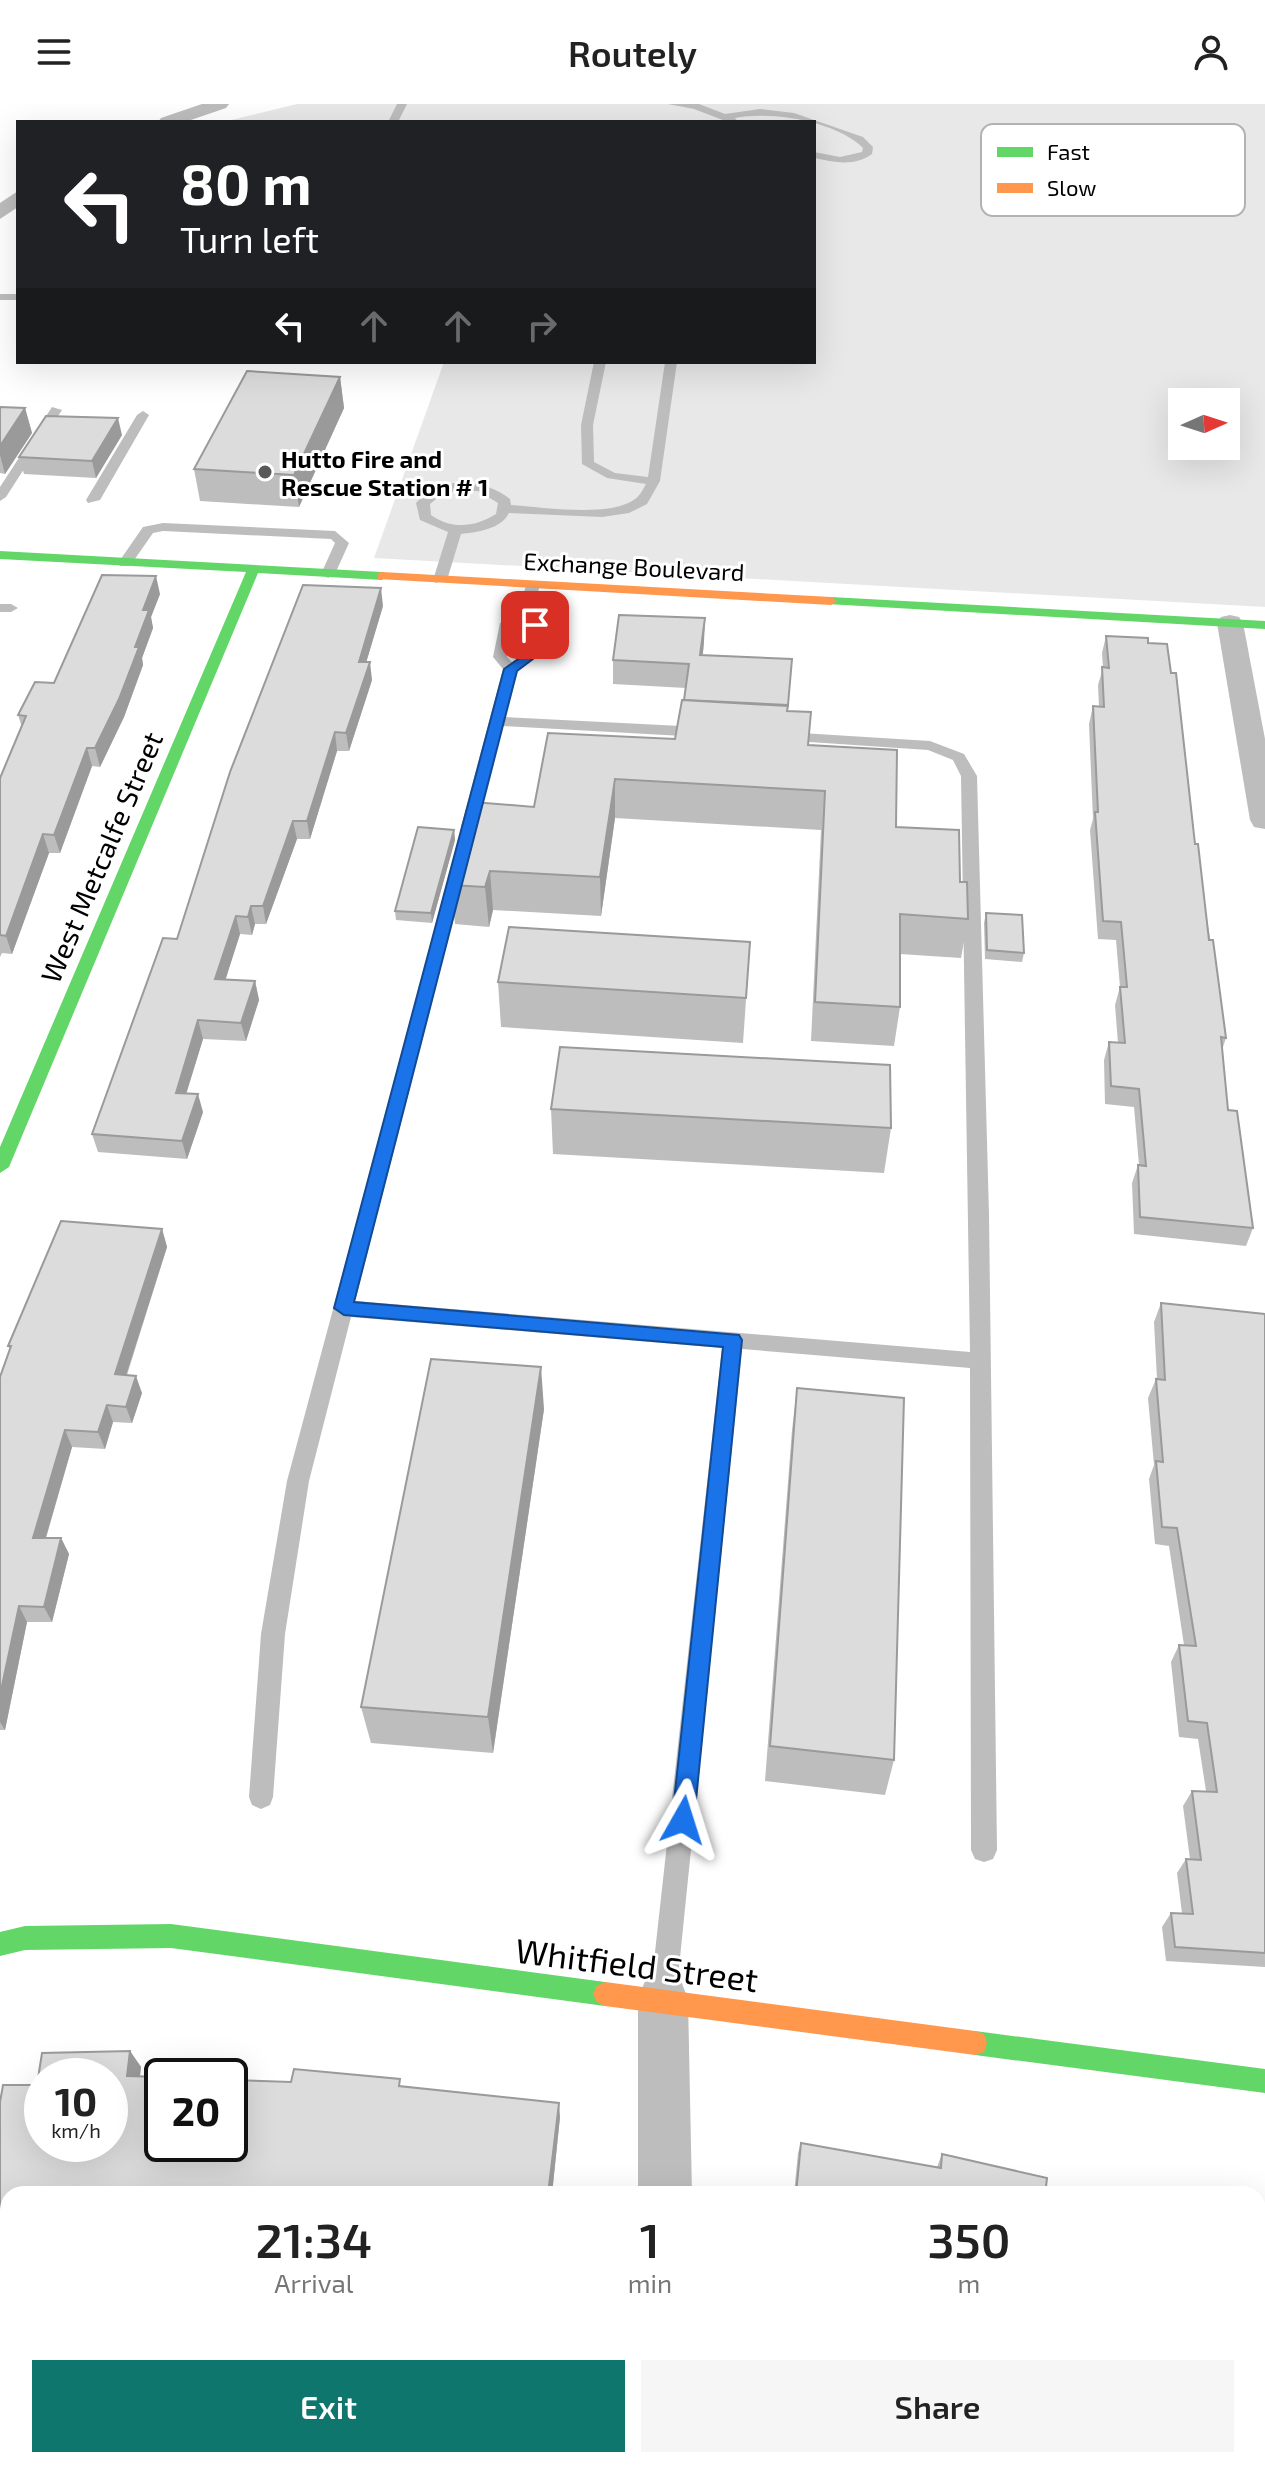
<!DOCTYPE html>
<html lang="en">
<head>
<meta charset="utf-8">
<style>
	:root { --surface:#fff; --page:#f6f6f6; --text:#222; --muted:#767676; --accent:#0f766e }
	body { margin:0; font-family:"Exo 2",sans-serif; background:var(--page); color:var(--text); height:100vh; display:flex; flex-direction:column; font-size:30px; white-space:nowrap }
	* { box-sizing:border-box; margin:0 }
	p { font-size:26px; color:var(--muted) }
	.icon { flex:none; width:44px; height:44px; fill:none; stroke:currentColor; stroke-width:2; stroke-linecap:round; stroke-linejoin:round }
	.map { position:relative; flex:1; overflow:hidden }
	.side { position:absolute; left:0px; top:2082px; width:1266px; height:282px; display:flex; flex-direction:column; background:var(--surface); border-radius:24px 24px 0 0; box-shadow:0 8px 32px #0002 }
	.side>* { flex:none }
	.hud { position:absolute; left:16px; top:16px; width:800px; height:244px; border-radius:0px; box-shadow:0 8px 32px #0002; background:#202124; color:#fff; overflow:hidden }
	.needle { width:52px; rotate:87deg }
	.fabs { position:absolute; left:1168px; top:284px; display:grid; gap:16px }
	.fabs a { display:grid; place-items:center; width:72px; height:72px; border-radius:0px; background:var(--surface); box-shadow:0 8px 32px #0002; font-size:40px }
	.speed { position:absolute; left:24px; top:1954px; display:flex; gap:16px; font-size:40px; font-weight:700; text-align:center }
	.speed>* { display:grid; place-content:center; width:104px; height:104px; border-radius:50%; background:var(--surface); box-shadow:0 8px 32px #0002; line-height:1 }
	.speed small { font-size:20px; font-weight:400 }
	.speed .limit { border:4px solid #111; border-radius:12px; background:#fff; color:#111 }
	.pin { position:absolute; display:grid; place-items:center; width:68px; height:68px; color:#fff; margin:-34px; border-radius:16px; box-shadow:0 4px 12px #0006 }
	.me { position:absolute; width:88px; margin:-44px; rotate:6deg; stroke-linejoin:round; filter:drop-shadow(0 0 6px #0008) }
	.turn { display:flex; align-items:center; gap:28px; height:168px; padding:0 32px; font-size:36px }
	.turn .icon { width:104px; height:104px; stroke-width:2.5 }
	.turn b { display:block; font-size:56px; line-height:68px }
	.lanes { display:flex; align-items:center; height:76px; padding:0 32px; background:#0003; justify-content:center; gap:40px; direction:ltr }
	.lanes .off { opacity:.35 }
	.eta { display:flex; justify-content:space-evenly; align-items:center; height:136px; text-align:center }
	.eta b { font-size:48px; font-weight:600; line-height:56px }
	.action { display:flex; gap:16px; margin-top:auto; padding:16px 32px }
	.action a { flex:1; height:92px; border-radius:0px; background:var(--accent); color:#fff; font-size:32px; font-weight:600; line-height:92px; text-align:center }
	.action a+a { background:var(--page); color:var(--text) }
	header { display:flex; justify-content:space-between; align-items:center; height:104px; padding:0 32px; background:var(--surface); font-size:36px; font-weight:600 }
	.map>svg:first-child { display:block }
	.green { fill:#e8e8e8; fill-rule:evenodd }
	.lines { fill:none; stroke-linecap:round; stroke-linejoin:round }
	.lane { fill:#bdbdbd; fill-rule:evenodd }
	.street { fill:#bdbdbd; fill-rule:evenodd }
	.fast { fill:#63d668; fill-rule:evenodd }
	.slow { fill:#ff974d; fill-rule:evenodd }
	.wall { fill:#bdbdbd }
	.shaded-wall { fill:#9a9a9a }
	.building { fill:#dcdcdc; stroke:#9a9a9a; stroke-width:2; fill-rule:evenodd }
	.route { fill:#1a73e8; stroke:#114b97; stroke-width:2 }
	.poi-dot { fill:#595959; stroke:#fff; stroke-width:3 }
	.labels { text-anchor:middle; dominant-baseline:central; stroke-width:6; stroke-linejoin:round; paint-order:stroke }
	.far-poi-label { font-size:24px; font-weight:bold; fill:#000; stroke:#fff; text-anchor:start }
	.far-street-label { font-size:24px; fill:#000; stroke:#fff }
	.street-label { font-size:28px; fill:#000; stroke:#fff }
	.near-street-label { font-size:34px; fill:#000; stroke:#fff }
	.key { fill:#fff; stroke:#b2b2b2; stroke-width:2 }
	.key-label { font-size:22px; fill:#000 }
</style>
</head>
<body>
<header><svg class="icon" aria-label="menu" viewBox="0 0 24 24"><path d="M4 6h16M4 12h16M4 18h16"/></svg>Routely<svg class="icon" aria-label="person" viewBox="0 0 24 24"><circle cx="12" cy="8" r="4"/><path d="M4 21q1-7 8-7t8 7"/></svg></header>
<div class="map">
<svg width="1265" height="2363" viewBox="0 0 1265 2363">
	<rect width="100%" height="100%" fill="#fff"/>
	<!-- green -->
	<path class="green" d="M 297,0 L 1265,0 L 1265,503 L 374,454 L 444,258 L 814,258 L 814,18 L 223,18 ZM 1182,298 L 1226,298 L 1226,342 L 1182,342 Z"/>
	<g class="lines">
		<!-- lane -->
		<g class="lane">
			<path d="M 397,0 L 407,0 L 398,18 L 388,18 Z"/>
			<path d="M 668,0 L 699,0 L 725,10 L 760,5 L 794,9 L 863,33 L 873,43 L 872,50 C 854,63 834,58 814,54 L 814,48 L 840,53 L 862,48 L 863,44 C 836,17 771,7 735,14 L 738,18 L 728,18 L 694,5 Z"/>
			<rect x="0" y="190" width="18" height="6"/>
			<path d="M 594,258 L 606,258 L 593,321 L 594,358 L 615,369 L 648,373 L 665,258 L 677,258 L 660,377 L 647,400 L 629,409 L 602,413 L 509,409 C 501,425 478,428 461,430 L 447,476 L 435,479 L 433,476 L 448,428 L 420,416 L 416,399 C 441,371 483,374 510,395 L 511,401 C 542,403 610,414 635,395 C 640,392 643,385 646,380 L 607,374 L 582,360 L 581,321 ZM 456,387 L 478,387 L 498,399 L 496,410 C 475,423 452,426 431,411 L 430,400 L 440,392 Z"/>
			<path d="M 52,303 L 62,306 L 6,393 L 0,397 L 0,383 Z"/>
			<path d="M 143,307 L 149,311 L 100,396 L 88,399 L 86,396 L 137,311 Z"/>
			<path d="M 163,419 L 335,427 L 349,439 L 335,470 L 328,474 L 321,470 L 335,439 L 331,435 L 163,427 L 153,429 L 130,462 L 120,462 L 118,459 L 143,423 Z"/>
			<path d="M 533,477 L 540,481 L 532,509 L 542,521 L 534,555 L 517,567 L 505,613 L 701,623 L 709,628 L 701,633 L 503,622 L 477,723 L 475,726 L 463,726 L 461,723 L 503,565 L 493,553 L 500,519 L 519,508 L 526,481 ZM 523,516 L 528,522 L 520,553 L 512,558 L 507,553 L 514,521 Z"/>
			<path d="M 0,500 L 11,500 L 18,504 L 11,508 L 0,508 Z"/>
			<path d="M 785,628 L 930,637 L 964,650 L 977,672 L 989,1111 L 997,1746 L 993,1755 L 984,1758 L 975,1755 L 971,1746 L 970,1264 L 742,1245 L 676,1893 L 672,1902 L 663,1906 L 654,1902 L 650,1893 L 722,1244 L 351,1213 L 309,1377 L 285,1530 L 273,1693 L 270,1701 L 261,1705 L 252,1701 L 249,1693 L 261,1530 L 287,1377 L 452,761 L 464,761 L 466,765 L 355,1197 L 970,1248 L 961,672 L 953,656 L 928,646 L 780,636 L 780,630 Z"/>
		</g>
		<!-- street -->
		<g class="street">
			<path d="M 202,0 L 229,0 L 226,4 L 185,18 L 158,18 L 161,14 Z"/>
			<path d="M 18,87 L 18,103 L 0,115 L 0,99 Z"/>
			<path d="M 1230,511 L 1239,513 L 1243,519 L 1265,635 L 1265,725 L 1254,723 L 1250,716 L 1217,519 L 1221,513 Z"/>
			<path d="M 663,1870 L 681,1877 L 688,1895 L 692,2090 L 638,2090 L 638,1895 L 645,1877 Z"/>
			<path d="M 677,2356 L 735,2356 L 737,2363 L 679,2363 Z"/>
		</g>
		<!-- fast -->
		<g class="fast">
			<path d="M 0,447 L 382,468 L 388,472 L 382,476 L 258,469 L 9,1063 L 0,1069 L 0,1043 L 246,468 L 0,455 Z"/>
			<path d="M 831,493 L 1265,517 L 1265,525 L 827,500 L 827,494 Z"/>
			<path d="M 171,1820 L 605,1878 L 613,1882 L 617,1890 L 613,1898 L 605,1902 L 171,1844 L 25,1846 L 0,1852 L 0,1828 L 25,1822 Z"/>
			<path d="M 975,1927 L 1265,1965 L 1265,1989 L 975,1951 L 966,1948 L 963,1939 L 966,1930 Z"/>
		</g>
		<!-- slow -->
		<g class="slow">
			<path d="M 382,468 L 831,493 L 837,497 L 831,501 L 378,475 L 378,469 Z"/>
			<path d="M 605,1878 L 975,1927 L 984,1930 L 987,1939 L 984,1948 L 975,1951 L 605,1902 L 597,1898 L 593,1890 L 597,1882 Z"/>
		</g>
	</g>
	<!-- wall -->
	<g class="wall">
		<path d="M 340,273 L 344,304 L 299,403 L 200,397 L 194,365 Z"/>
		<path d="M 0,303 L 25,304 L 32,329 L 5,370 L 0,369 Z"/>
		<path d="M 122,331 L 96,374 L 24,370 L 19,353 Z"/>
		<path d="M 160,490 L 151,513 L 153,524 L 142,554 L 143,561 L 124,613 L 100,663 L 92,662 L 60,749 L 49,749 L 12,850 L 2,849 L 0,853 L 0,674 L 22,623 L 18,611 L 54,579 Z"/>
		<path d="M 383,502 L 366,558 L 372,576 L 349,647 L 337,647 L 310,735 L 297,735 L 266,820 L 255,820 L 252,831 L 240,830 L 225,876 L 255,877 L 259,896 L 246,937 L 203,935 L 186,989 L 203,1008 L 187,1055 L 98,1048 L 92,1030 Z"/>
		<path d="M 705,514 L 703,551 L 808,641 L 896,723 L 960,778 L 968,815 L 961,854 L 900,850 L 900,903 L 894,942 L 811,937 L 821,726 L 615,714 L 601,812 L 493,806 L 489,823 L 455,820 L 451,781 L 534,703 L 675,635 L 686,584 L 613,580 L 613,556 Z"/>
		<path d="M 1106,532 L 1148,539 L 1195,740 L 1226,934 L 1222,946 L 1228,1006 L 1253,1124 L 1246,1142 L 1134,1130 L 1132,1079 L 1138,1061 L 1139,1061 L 1134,1003 L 1105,1000 L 1104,956 L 1109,938 L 1118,939 L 1115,901 L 1120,883 L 1116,836 L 1098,835 L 1090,726 L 1093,715 L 1089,620 L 1093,602 L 1099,603 L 1098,581 L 1103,564 L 1102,549 Z"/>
		<path d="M 454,726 L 455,736 L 432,819 L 396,816 L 395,807 Z"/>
		<path d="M 986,809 L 1024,849 L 1022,858 L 985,855 L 984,819 Z"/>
		<path d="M 750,838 L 743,939 L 501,923 L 498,878 Z"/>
		<path d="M 551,1005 L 891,1024 L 884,1069 L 553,1050 Z"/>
		<path d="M 162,1125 L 167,1143 L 127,1271 L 142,1289 L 132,1319 L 113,1318 L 105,1345 L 72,1343 L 46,1434 L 61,1434 L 69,1450 L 52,1518 L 27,1518 L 5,1626 L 0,1626 L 0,1273 L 10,1246 L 8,1242 Z"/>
		<path d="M 1161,1199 L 1265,1210 L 1265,1863 L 1166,1857 L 1162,1823 L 1171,1809 L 1182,1809 L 1177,1769 L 1186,1755 L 1190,1755 L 1183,1702 L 1192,1687 L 1206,1687 L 1198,1635 L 1179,1633 L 1171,1558 L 1179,1541 L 1184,1541 L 1169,1442 L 1155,1440 L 1149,1375 L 1154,1361 L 1148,1294 L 1156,1275 L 1157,1275 L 1154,1218 Z"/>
		<path d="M 797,1284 L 894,1656 L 885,1691 L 765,1677 L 792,1326 Z"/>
		<path d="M 544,1305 L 493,1649 L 371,1639 L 361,1603 Z"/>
		<path d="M 130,1947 L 141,1963 L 140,1972 L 402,1982 L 560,2013 L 552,2090 L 8,2090 L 8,2116 L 0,2116 L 0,1998 L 37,1981 Z"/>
		<path d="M 801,2039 L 937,2063 L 942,2050 L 1046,2083 L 1086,2090 L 794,2090 L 798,2049 Z"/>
		<path d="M 1258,2104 L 1265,2106 L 1265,2255 L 1258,2253 Z"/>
	</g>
	<!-- shaded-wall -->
	<g class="shaded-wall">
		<path d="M 340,273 L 344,304 L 299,403 L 294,371 Z"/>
		<path d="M 25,304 L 32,329 L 5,370 L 0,351 L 0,342 Z"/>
		<path d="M 118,314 L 122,331 L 96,374 L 92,357 Z"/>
		<path d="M 156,472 L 160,490 L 151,513 L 153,524 L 142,554 L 143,561 L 124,613 L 100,663 L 95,644 L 135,543 L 143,506 Z"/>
		<path d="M 381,484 L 383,502 L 361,576 L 359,558 Z"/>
		<path d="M 705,514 L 704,538 L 700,575 L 700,551 Z"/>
		<path d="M 370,558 L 372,576 L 349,647 L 346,629 Z"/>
		<path d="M 335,628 L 337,647 L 310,735 L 307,717 Z"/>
		<path d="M 87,644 L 92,662 L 60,749 L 54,731 Z"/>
		<path d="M 615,675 L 615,714 L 601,812 L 600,773 Z"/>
		<path d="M 293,717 L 297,735 L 266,820 L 263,802 Z"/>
		<path d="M 454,726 L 455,736 L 432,819 L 431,809 Z"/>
		<path d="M 43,730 L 49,749 L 12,850 L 6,832 Z"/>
		<path d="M 490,767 L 493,806 L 489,823 L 485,783 Z"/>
		<path d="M 251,802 L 255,820 L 252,831 L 248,813 Z"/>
		<path d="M 236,812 L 240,830 L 220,893 L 215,875 Z"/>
		<path d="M 255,877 L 259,896 L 246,937 L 241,919 Z"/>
		<path d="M 198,916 L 203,935 L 181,1007 L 176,989 Z"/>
		<path d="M 198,990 L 203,1008 L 187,1055 L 182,1037 Z"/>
		<path d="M 162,1125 L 167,1143 L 121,1287 L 115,1270 Z"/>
		<path d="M 541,1263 L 544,1305 L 493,1649 L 488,1613 Z"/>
		<path d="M 136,1272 L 142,1289 L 132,1319 L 126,1303 Z"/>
		<path d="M 107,1301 L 113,1318 L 105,1345 L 98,1328 Z"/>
		<path d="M 65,1326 L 72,1343 L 41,1450 L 33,1434 Z"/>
		<path d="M 61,1434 L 69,1450 L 52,1518 L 44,1503 Z"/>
		<path d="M 19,1502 L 27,1518 L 5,1626 L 0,1618 L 0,1591 Z"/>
		<path d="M 130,1947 L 141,1963 L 138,1987 L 127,1972 Z"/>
		<path d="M 559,1999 L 560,2013 L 552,2090 L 548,2090 Z"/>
		<path d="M 162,2356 L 174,2356 L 174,2363 L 163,2363 Z"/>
	</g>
	<!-- building -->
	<g class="building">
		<path d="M 247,267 L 340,273 L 294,371 L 194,365 Z"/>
		<path d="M 0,303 L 25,304 L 0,342 Z"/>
		<path d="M 46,312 L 118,314 L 92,357 L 19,353 Z"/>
		<path d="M 102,471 L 156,472 L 143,506 L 149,506 L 135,543 L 139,543 L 119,595 L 95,644 L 87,644 L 54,731 L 43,730 L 6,832 L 0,831 L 0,674 L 26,612 L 18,611 L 35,578 L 54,579 Z"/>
		<path d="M 303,481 L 381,484 L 359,558 L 370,558 L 346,629 L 335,628 L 307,717 L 293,717 L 263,802 L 251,802 L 248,813 L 236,812 L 215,875 L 255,877 L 241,919 L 198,916 L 176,989 L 198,990 L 182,1037 L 92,1030 L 163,834 L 177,835 L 230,668 Z"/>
		<path d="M 619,511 L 705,514 L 700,551 L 792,555 L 788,601 L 684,596 L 689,560 L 613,556 Z"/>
		<path d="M 1106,532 L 1148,534 L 1148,539 L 1167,540 L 1171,569 L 1176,569 L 1195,740 L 1198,740 L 1209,836 L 1213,836 L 1226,934 L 1221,933 L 1228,1006 L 1237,1007 L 1253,1124 L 1140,1113 L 1138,1061 L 1146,1062 L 1139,985 L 1111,982 L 1109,938 L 1125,939 L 1120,883 L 1127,883 L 1121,818 L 1103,817 L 1095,708 L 1098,708 L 1093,602 L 1104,603 L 1102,563 L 1109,564 Z"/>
		<path d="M 682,596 L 788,602 L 787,607 L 811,608 L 808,641 L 897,646 L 896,723 L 959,726 L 960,778 L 967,778 L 968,815 L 900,810 L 900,903 L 815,898 L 825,687 L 615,675 L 600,773 L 490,767 L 485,783 L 451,781 L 473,698 L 534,703 L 548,629 L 675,635 Z"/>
		<path d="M 418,723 L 454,726 L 431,809 L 395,807 Z"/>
		<path d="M 986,809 L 1022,811 L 1024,849 L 987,846 Z"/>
		<path d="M 509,823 L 750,838 L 746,894 L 498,878 Z"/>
		<path d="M 560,943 L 890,961 L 891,1024 L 551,1005 Z"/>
		<path d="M 61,1117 L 162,1125 L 115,1270 L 136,1272 L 126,1303 L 107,1301 L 98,1328 L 65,1326 L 33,1434 L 61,1434 L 44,1503 L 19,1502 L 0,1591 L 0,1273 L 11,1242 L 8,1242 Z"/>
		<path d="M 1161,1199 L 1265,1210 L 1265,1849 L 1175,1843 L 1171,1809 L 1193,1810 L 1186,1755 L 1201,1756 L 1192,1687 L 1217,1688 L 1207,1619 L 1188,1617 L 1179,1541 L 1196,1542 L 1177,1424 L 1162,1423 L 1156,1357 L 1163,1358 L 1156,1275 L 1165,1276 Z"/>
		<path d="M 431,1255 L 541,1263 L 488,1613 L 361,1603 Z"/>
		<path d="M 797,1284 L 904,1294 L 894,1656 L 770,1642 Z"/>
		<path d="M 130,1947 L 127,1972 L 162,1973 L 162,2040 L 230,2040 L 230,1976 L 291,1978 L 294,1965 L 400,1975 L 399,1982 L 559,1999 L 548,2090 L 8,2090 L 8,2103 L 0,2103 L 0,1998 L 3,1981 L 37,1981 L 42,1949 ZM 42,1972 L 110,1972 L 110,2040 L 42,2040 Z"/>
		<path d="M 801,2039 L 941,2064 L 942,2050 L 1047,2074 L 1046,2083 L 1086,2090 L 796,2090 Z"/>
		<path d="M 1258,2104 L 1265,2106 L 1265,2245 L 1258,2244 Z"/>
		<path d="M 105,2356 L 162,2356 L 163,2363 L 77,2363 Z"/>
		<path d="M 220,2356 L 568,2356 L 569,2363 L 220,2363 Z"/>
	</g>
	<!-- route -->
	<path class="route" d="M 535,518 L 542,521 L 533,555 L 517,567 L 354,1198 L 739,1231 L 742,1236 L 694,1716 L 691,1724 L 683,1727 L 675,1724 L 672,1716 L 723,1243 L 344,1211 L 334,1204 L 504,565 L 521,553 L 529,521 Z"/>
	<!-- markers -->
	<circle class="poi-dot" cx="265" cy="368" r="8"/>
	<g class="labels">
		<!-- far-poi labels -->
		<g class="far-poi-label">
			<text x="281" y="354">Hutto Fire and<tspan x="281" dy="28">Rescue Station # 1</tspan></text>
		</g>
		<!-- far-street labels -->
		<g class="far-street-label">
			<text transform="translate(634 462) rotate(3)">Exchange Boulevard</text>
		</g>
		<!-- street labels -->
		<g class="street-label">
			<text transform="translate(101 753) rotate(-67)">West Metcalfe Street</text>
		</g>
		<!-- near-street labels -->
		<g class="near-street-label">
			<text transform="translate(637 1860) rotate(7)">Whitfield Street</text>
		</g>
	</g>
	<!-- legend -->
	<rect x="981" y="20" width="264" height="92" rx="12" class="key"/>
	<rect x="997" y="43" width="36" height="10" fill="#63d668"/>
	<rect x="997" y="79" width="36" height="10" fill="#ff974d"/>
	<g class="key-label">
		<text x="1047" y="56">Fast</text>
		<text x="1047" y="92">Slow</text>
	</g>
</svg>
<div class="fabs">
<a><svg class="needle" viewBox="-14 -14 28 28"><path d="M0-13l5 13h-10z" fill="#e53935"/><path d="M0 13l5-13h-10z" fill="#767676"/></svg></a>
</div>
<div class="speed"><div>10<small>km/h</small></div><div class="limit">20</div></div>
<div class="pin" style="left:535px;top:521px;background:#d93025"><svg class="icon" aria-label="arrive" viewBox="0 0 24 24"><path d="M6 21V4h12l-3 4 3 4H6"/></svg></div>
<svg class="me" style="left:683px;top:1716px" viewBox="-20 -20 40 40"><path d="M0-17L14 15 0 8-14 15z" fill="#1a73e8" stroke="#fff" stroke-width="4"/></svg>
<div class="hud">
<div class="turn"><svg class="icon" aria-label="left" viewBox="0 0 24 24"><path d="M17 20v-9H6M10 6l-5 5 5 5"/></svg><div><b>80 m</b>Turn left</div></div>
<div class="lanes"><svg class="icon" aria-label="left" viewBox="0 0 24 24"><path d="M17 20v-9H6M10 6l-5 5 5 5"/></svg><svg class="icon off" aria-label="ahead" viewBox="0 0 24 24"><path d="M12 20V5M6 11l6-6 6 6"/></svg><svg class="icon off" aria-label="ahead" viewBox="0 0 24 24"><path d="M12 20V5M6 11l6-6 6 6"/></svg><svg class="icon off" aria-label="right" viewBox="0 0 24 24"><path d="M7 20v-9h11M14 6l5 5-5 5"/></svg></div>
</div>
<section class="side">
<div class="eta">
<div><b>21:34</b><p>Arrival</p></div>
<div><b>1</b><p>min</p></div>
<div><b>350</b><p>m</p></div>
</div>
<div class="action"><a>Exit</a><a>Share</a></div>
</section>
</div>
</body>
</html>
